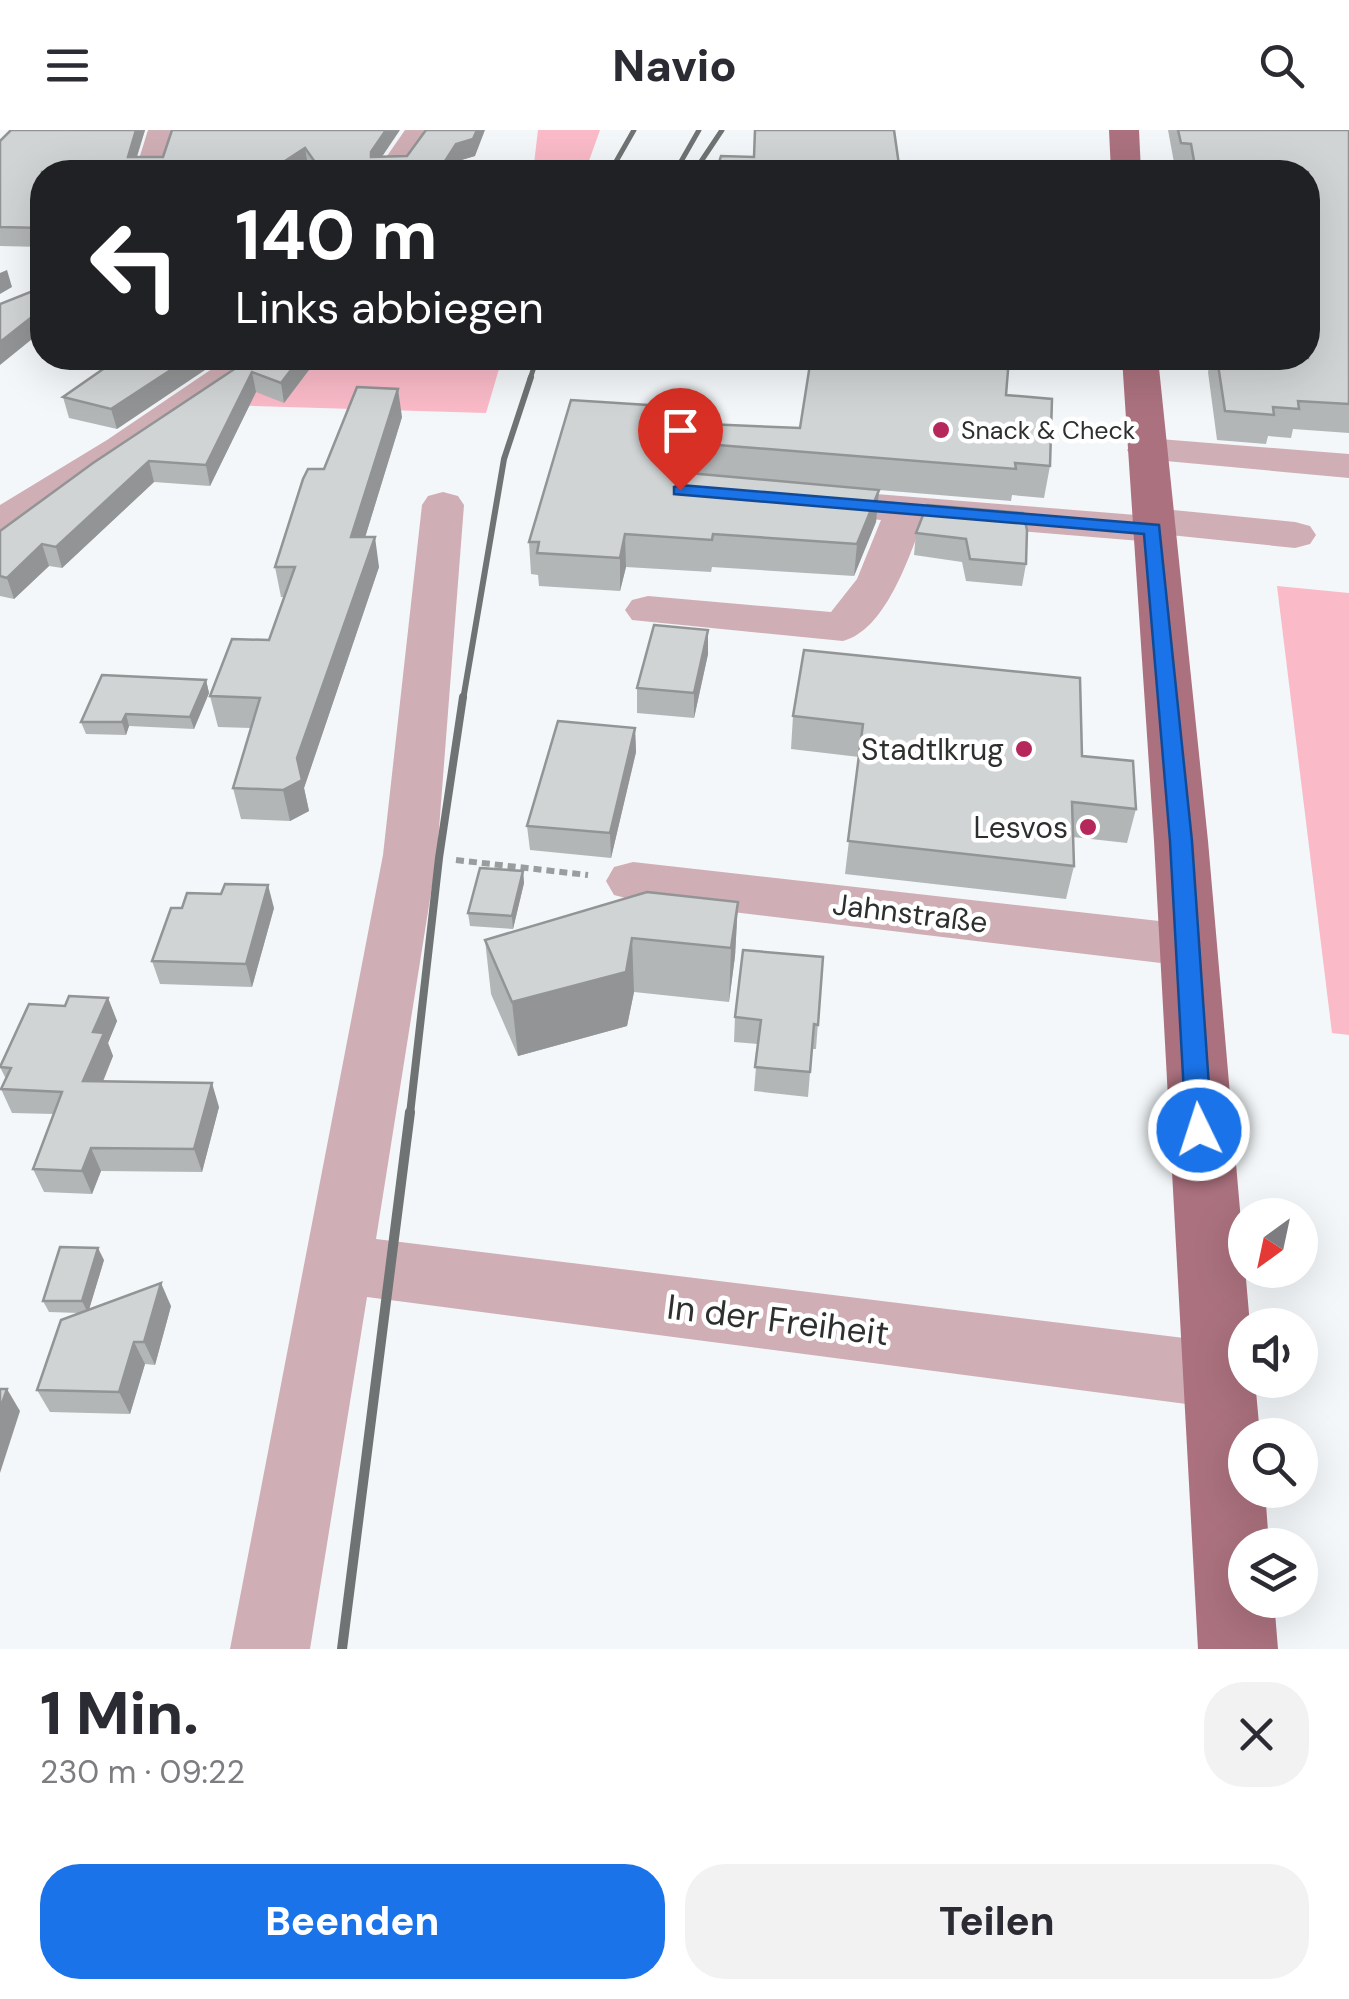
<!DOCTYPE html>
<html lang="de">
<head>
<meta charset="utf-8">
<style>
	:root { --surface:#fff; --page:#f2f2f3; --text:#2b2b33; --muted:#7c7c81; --accent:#1a73e8 }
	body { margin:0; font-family:"DM Sans",sans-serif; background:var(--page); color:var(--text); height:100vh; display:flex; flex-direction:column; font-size:38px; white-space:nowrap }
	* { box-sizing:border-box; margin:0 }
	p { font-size:32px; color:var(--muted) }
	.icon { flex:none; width:55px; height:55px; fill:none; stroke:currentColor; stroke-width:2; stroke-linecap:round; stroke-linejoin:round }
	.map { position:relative; height:1519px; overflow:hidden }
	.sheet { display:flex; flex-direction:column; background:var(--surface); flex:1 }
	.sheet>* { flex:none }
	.hud { position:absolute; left:30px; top:30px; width:1290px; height:210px; border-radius:40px; box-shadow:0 10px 40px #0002; background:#202124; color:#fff; overflow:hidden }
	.needle { width:65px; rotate:213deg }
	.controls { position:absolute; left:1228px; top:1068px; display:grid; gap:20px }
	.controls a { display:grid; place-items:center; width:90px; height:90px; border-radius:50%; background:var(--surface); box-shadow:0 10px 40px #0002; font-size:50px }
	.pin { position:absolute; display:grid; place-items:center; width:85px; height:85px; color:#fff; margin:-102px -42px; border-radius:50% 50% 50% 0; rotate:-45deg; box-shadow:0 0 10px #0007 }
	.pin .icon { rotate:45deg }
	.me { position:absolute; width:110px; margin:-55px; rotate:356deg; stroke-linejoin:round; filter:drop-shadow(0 0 8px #0008) }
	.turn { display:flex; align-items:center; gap:35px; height:210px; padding:0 40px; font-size:45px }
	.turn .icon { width:130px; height:130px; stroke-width:2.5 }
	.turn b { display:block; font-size:70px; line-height:85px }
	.round { display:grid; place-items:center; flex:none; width:105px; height:105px; border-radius:40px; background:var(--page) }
	.headline { display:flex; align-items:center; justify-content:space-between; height:170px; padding:0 40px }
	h1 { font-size:60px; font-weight:800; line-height:75px }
	.button { display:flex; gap:20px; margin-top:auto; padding:20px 40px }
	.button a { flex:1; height:115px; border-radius:40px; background:var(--accent); color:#fff; font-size:40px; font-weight:800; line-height:115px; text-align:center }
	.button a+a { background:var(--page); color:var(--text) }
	header { display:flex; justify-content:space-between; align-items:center; height:130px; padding:0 40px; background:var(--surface); font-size:45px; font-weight:800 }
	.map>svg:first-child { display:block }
	.green { fill:#fabac8 }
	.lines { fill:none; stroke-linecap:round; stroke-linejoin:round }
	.path { stroke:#9a9d9e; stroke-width:6; stroke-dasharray:8 5; stroke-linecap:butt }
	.minor { fill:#d0aeb5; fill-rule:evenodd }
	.major { fill:#ab717e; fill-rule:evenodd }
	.rail-far3 { stroke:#707373; stroke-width:5 }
	.rail-far2 { stroke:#707373; stroke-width:6 }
	.rail-far1 { stroke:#707373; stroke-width:8 }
	.rail { stroke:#707373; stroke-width:10 }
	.wall { fill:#b3b6b7 }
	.shaded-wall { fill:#929495 }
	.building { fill:#d0d4d5; stroke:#929495; stroke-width:2.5 }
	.route { fill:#1a73e8; stroke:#114b97; stroke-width:2.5 }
	.poi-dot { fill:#b6285c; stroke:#fff; stroke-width:4 }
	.labels { text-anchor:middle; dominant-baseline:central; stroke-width:9; stroke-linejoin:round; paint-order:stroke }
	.far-poi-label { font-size:25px; fill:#2e3030; stroke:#fff; text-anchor:start }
	.poi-label { font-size:30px; fill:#2e3030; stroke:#fff; text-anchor:end }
	.street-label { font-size:30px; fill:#2e3030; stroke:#fff }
	.near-street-label { font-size:35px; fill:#2e3030; stroke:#fff }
</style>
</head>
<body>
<header><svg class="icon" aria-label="menu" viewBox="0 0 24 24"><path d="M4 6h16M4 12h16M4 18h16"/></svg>Navio<svg class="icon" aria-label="search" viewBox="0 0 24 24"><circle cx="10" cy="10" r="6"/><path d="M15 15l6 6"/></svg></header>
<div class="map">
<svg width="1349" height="1519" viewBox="0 0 1349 1519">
	<rect width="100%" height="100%" fill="#f3f7f9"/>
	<!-- green -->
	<g class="green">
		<path d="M 538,0 L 600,0 L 585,42 L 533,42 Z"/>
		<path d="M 276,230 L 499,239 L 486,283 L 219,275 Z"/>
		<path d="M 1277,456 L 1349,463 L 1349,905 L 1332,903 Z"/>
	</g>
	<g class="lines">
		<!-- path -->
		<path class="path" d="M 456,730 L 588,745"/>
		<!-- minor -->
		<g class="minor">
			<path d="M 148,0 L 178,0 L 165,42 L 135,42 Z"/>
			<path d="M 405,0 L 435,0 L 406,42 L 376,42 Z"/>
			<path d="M 228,228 L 270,228 L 265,236 L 135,326 L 15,402 L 0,406 L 0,375 L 107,310 Z"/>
			<path d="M 1147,308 L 1349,324 L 1349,348 L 1133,328 L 1127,320 L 1133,312 Z"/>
			<path d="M 802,358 L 1136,385 L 1153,378 L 1295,392 L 1310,396 L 1316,405 L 1310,414 L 1295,418 L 1170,405 L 1153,412 L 922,393 C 908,430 885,500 843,511 L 632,490 L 625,480 L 632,470 L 648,466 L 831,482 L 857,449 L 881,390 L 787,380 L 781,371 L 787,362 Z"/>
			<path d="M 443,362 L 458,366 L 464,375 L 437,725 L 376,1109 L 1217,1212 L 1242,1222 L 1245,1250 L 1251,1250 L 1242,1268 L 1217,1278 L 367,1167 L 310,1519 L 230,1519 L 383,725 L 422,375 L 428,366 Z"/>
			<path d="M 633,732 L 1186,794 L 1206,800 L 1214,815 L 1206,830 L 1186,836 L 633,770 L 614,765 L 606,751 L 614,737 Z"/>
		</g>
		<!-- major -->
		<g class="major">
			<path d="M 1109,0 L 1139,0 L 1141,42 L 1111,42 Z"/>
			<path d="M 1122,228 L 1158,228 L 1208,711 L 1250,1195 L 1245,1195 L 1245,1250 L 1255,1250 L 1260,1305 L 1245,1305 L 1245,1360 L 1265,1360 L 1269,1415 L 1245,1415 L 1245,1470 L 1274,1470 L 1278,1519 L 1198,1519 L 1154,711 Z"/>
		</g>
		<!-- rail-far3 -->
		<g class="rail-far3">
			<path d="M 610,42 L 634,0"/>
			<path d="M 675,42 L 699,0"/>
			<path d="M 694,42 L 722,0"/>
			<path d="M 530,249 L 537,228"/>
		</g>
		<!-- rail-far2 -->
		<path class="rail-far2" d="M 463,570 L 504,329 L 531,247"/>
		<!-- rail-far1 -->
		<path class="rail-far1" d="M 410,984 L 439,728 L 463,567"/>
		<!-- rail -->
		<path class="rail" d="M 342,1519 L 410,982"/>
	</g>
	<!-- wall -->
	<g class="wall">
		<path d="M 11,0 L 145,0 L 137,27 L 163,27 L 172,0 L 382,27 L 475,26 L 458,31 L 451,42 L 312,42 L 308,36 L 42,42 L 42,117 L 0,116 L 0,11 Z"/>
		<path d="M 1168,0 L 1349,0 L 1349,303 L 1293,299 L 1291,308 L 1268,306 L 1266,314 L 1217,310 L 1208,242 L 1210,234 L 1209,228 L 1308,228 L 1308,42 L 1187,42 L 1186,38 L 1175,38 Z"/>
		<path d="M 119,228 L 117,299 L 69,288 L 63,267 Z"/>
		<path d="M 251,228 L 318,228 L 284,273 L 256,262 L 210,356 L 154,352 L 62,438 L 49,436 L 14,469 L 0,466 L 0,401 Z"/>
		<path d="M 1006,265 L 1050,336 L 1044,368 L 1012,365 L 1011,371 L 879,360 L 876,392 L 854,446 L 712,437 L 711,442 L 626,437 L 620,461 L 539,456 L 538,445 L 531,444 L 529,412 L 663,276 L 663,292 L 800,298 Z"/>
		<path d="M 402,287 L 365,407 L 379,437 L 304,658 L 309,681 L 290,691 L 241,689 L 233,658 L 251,598 L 218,597 L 210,566 L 269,510 L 284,467 L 281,467 L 275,437 L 324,339 Z"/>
		<path d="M 927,375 L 1026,434 L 1022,456 L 966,451 L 962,432 L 914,425 L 916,403 Z"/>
		<path d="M 708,500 L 708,524 L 694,588 L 637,583 L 637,558 Z"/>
		<path d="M 804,520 L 1082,626 L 1136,679 L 1127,713 L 1073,707 L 1074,736 L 1066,769 L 845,744 L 859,627 L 791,619 L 793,586 Z"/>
		<path d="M 206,550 L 209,563 L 194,599 L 129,596 L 126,605 L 86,604 L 81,592 Z"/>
		<path d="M 635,598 L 636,622 L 611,728 L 530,720 L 527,696 Z"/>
		<path d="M 523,741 L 524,753 L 513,799 L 470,796 L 468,783 Z"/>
		<path d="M 738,772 L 735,826 L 729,872 L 634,862 L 627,896 L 518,926 L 491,864 L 485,810 Z"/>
		<path d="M 274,778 L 252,857 L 160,854 L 152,831 Z"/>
		<path d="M 823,827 L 816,919 L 812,919 L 808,967 L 754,961 L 758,914 L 734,912 L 735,887 Z"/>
		<path d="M 108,868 L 117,891 L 108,913 L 113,926 L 103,952 L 219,977 L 202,1042 L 101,1041 L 92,1064 L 44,1062 L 33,1039 L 54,984 L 12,983 L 1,959 L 6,949 L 0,937 L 65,876 Z"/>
		<path d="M 104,1130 L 89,1179 L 171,1176 L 155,1235 L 145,1234 L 130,1284 L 50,1282 L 37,1260 L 79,1183 L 49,1182 L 43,1171 Z"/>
	</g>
	<!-- shaded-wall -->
	<g class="shaded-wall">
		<path d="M 136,0 L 145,0 L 132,42 L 128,27 Z"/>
		<path d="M 386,0 L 400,0 L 373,40 L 371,22 Z"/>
		<path d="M 477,0 L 485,0 L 475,26 L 458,31 L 451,42 L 438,42 L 456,14 Z"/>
		<path d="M 305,18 L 308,36 L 298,42 L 268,42 Z"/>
		<path d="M 7,140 L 12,157 L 0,164 L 0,143 Z"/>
		<path d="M 42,179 L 42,201 L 0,235 L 0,212 Z"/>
		<path d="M 189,228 L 223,228 L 117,299 L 111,279 Z"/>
		<path d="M 300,228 L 318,228 L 284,273 L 281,253 Z"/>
		<path d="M 252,242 L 256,262 L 210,356 L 206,335 Z"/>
		<path d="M 398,259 L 402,287 L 356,437 L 351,407 Z"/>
		<path d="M 681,312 L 681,344 L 665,347 L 657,330 L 665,316 Z"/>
		<path d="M 149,331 L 154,352 L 62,438 L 56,417 Z"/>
		<path d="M 879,360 L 876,392 L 854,446 L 857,414 Z"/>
		<path d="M 625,404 L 626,437 L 620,461 L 620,428 Z"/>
		<path d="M 375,407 L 379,437 L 304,658 L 309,681 L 290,691 L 283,660 L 297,628 Z"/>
		<path d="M 42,414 L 49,436 L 14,469 L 7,448 Z"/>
		<path d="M 708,500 L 708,524 L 694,588 L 694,563 Z"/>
		<path d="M 206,550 L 209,563 L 194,599 L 190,587 Z"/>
		<path d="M 126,584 L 129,596 L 126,605 L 122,592 Z"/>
		<path d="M 635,598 L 636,622 L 611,728 L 610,703 Z"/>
		<path d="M 523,741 L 524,753 L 513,799 L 512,786 Z"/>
		<path d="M 268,755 L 274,778 L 252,857 L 246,834 Z"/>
		<path d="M 738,772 L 735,826 L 729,872 L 731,818 Z"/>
		<path d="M 632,808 L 634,862 L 627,896 L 518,926 L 512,872 Z"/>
		<path d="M 108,868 L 117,891 L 108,913 L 113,926 L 93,975 L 83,951 L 93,902 Z"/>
		<path d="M 212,953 L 219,977 L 202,1042 L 194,1019 Z"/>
		<path d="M 91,1018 L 101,1041 L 92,1064 L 82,1041 Z"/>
		<path d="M 98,1118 L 104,1130 L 88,1183 L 82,1171 Z"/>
		<path d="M 161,1153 L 171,1176 L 155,1235 L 144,1212 Z"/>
		<path d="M 134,1212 L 145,1234 L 130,1284 L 119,1262 Z"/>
		<path d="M 7,1259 L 20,1281 L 0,1343 L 0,1279 Z"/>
	</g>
	<!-- building -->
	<g class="building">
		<path d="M 11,0 L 136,0 L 128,27 L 163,27 L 172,0 L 386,0 L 371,22 L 371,27 L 407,26 L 426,0 L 477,0 L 473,9 L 456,14 L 438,42 L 322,42 L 305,18 L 268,42 L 42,42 L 42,98 L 0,97 L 0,11 Z"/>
		<path d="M 755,0 L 894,0 L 900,42 L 716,42 L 721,26 L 754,27 Z"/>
		<path d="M 1178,0 L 1349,0 L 1349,274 L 1298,271 L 1299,279 L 1273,277 L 1274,285 L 1225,281 L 1217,228 L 1308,228 L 1308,42 L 1196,42 L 1191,14 L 1181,13 Z"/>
		<path d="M 41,147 L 42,147 L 42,179 L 0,212 L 0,174 L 38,159 Z"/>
		<path d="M 119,228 L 189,228 L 111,279 L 63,267 Z"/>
		<path d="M 251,228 L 300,228 L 281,253 L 252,242 L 206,335 L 149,331 L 56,417 L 42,414 L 7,448 L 0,446 L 0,401 L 93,333 Z"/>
		<path d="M 811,228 L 1009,228 L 1006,265 L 1052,269 L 1050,336 L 1015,333 L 1016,339 L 681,312 L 665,316 L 657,330 L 666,341 L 879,360 L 857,414 L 713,404 L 712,410 L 625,404 L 620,428 L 537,423 L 539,412 L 529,412 L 571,270 L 663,276 L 659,292 L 800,298 Z"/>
		<path d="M 357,257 L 398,259 L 351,407 L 375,407 L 297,628 L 302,650 L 283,660 L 233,658 L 260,568 L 210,566 L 232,509 L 269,510 L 295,437 L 275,437 L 303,349 L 308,339 L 324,339 Z"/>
		<path d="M 927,375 L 1023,383 L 1027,400 L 1026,434 L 970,429 L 966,409 L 916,403 Z"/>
		<path d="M 654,495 L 708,500 L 694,563 L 637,558 Z"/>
		<path d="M 804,520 L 1080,548 L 1082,626 L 1133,631 L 1136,679 L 1072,672 L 1074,736 L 848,711 L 863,594 L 793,586 Z"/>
		<path d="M 102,545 L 206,550 L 190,587 L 126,584 L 122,592 L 81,592 Z"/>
		<path d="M 558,591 L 635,598 L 610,703 L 527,696 Z"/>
		<path d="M 480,738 L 523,741 L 512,786 L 468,783 Z"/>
		<path d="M 225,754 L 268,755 L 246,834 L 152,831 L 171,778 L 182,778 L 187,763 L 221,764 Z"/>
		<path d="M 647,762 L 738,772 L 731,818 L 632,808 L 626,842 L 512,872 L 485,810 Z"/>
		<path d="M 743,820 L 823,827 L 818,895 L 814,894 L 810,942 L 755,937 L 761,890 L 735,887 Z"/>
		<path d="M 69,866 L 108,868 L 93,902 L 104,903 L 83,951 L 212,953 L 194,1019 L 91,1018 L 82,1041 L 33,1039 L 62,962 L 1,959 L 11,938 L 0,937 L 29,874 L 65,876 Z"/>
		<path d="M 60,1117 L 98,1118 L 82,1171 L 43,1171 Z"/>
		<path d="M 161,1153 L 144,1212 L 134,1212 L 119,1262 L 37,1260 L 61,1190 Z"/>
		<path d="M 0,1259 L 7,1259 L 0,1279 Z"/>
	</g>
	<!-- route -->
	<path class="route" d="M 680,355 L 1159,395 L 1192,711 L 1212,1000 L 1208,1007 L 1199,1010 L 1190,1007 L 1186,1000 L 1170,711 L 1144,404 L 674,364 L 674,357 Z"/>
	<!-- markers -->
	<g class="poi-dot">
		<circle cx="941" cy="300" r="10"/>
		<circle cx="1024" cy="619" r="10"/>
		<circle cx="1088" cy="697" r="10"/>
	</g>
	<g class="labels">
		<!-- far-poi labels -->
		<g class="far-poi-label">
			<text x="961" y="300">Snack &amp; Check</text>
		</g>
		<!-- poi labels -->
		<g class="poi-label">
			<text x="1004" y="619">Stadtlkrug</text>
			<text x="1068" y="697">Lesvos</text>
		</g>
		<!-- street labels -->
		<g class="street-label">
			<text transform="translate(910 783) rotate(7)">Jahnstraße</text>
		</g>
		<!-- near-street labels -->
		<g class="near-street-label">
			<text transform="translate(778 1190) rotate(7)">In der Freiheit</text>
		</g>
	</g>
</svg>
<div class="controls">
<a><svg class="needle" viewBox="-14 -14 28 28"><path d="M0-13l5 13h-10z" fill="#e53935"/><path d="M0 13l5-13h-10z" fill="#7c7c81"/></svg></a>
<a><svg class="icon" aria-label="sound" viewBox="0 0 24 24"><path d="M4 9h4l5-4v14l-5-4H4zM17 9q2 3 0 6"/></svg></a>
<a><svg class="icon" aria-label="search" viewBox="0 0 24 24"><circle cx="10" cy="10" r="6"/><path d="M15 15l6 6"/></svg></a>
<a><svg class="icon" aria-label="layers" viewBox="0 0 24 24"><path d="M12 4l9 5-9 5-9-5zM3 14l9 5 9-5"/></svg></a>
</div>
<div class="pin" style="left:680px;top:360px;background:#d93025"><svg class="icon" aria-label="arrive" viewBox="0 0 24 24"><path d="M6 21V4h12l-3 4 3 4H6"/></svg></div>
<svg class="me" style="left:1199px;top:1000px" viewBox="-20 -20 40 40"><circle r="17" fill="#1a73e8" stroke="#fff" stroke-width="3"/><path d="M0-11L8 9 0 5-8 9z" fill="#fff"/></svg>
<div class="hud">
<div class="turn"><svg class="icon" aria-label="left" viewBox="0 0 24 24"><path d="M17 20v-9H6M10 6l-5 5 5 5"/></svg><div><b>140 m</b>Links abbiegen</div></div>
</div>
</div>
<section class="sheet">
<div class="headline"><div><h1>1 Min.</h1><p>230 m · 09:22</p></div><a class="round"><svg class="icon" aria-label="close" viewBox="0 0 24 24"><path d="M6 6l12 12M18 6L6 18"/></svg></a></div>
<div class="button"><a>Beenden</a><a>Teilen</a></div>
</section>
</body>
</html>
